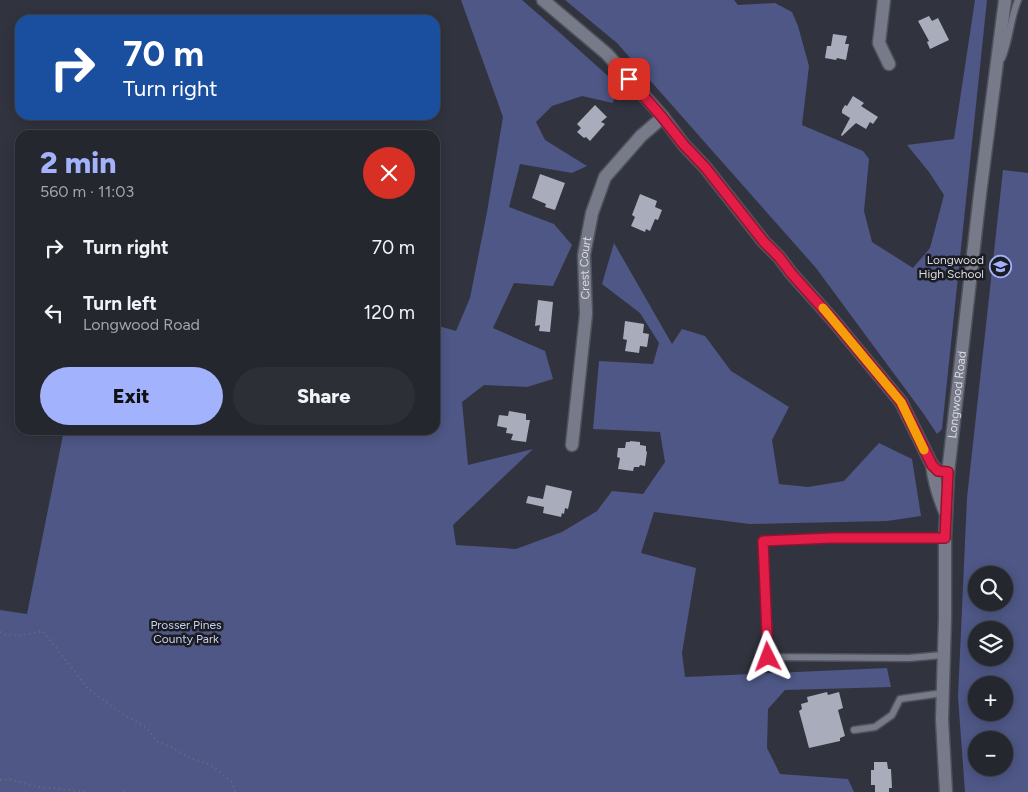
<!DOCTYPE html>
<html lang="en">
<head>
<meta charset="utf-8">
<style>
	:root { --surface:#25272f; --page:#2d2f37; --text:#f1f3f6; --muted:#a3a5aa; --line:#42444b; --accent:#a3b2fc }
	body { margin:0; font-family:Figtree,sans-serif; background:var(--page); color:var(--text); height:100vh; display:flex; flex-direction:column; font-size:19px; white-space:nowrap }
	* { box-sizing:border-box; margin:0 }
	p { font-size:16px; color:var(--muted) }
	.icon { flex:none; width:28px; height:28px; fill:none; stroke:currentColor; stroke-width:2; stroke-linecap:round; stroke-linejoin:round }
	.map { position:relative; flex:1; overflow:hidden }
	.side { position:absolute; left:15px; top:130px; width:425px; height:305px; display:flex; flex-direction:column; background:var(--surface); border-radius:15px; box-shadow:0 2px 12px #0003,0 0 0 1px var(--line) }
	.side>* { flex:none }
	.banner { position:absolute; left:15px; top:15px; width:425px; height:105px; border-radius:15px; box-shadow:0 2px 12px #0003,0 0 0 1px var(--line); background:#1a4fa0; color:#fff; overflow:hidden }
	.tools { position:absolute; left:968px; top:566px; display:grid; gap:10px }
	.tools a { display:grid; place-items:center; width:45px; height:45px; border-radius:50%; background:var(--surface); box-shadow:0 2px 12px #0003,0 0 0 1px var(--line); font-size:25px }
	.pin { position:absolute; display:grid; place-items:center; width:42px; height:42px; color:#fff; margin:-21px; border-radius:10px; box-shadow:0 2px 8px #0006 }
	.me { position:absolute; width:55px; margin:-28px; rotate:357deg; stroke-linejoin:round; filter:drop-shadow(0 0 4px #0008) }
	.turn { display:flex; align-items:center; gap:18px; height:105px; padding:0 25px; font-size:22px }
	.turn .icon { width:65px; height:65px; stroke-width:2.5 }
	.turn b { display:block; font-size:35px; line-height:42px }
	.round { display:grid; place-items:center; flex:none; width:52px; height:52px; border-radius:26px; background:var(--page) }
	.overview { display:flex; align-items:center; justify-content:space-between; height:85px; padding:0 25px }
	h1 { font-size:30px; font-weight:800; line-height:38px; color:var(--accent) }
	.button { display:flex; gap:10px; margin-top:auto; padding:10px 25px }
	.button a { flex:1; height:58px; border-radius:30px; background:var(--accent); color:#111; font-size:20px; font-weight:800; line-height:58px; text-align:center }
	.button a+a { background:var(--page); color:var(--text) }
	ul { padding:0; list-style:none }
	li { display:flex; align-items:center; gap:15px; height:65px; padding:0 25px }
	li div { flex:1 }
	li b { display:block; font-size:19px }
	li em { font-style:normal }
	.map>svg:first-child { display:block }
	.green { fill:#4e5786; fill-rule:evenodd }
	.building { fill:#a9acbb }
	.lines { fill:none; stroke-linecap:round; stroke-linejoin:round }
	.service-casing { stroke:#4f515b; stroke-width:9 }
	.minor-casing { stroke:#4f515b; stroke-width:15 }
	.tertiary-casing { stroke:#4f515b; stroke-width:15 }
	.secondary-casing { stroke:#4f515b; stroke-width:15 }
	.path { stroke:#6c6f78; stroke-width:2; stroke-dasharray:1 4; stroke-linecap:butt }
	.service { stroke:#777a88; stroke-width:6 }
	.minor { stroke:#777a88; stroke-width:12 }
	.tertiary { stroke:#777a88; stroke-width:12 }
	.secondary { stroke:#777a88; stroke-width:12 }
	.route-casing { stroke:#92132f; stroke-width:12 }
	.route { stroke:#e11d48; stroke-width:9 }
	.slow { stroke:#f59e0b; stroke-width:9 }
	.labels { text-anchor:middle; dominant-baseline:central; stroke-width:5; stroke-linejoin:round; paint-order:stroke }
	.poi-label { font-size:12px; fill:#d9dbe2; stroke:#1a1c21; text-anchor:end }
	.street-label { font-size:12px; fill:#d9dbe2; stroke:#1a1c21 }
	.park-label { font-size:12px; fill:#c7cff1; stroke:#1a1c21 }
</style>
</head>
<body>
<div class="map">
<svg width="1028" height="792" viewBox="0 0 1028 792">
	<rect width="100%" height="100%" fill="#31343f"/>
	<!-- green -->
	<g class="green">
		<path d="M 461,0 L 522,0 L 560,33 L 617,84 L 613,103 L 582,96 L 552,106 L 536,122 L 545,140 L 587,166 L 572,173 L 520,164 L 509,207 L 554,224 L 572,245 L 553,286 L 514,283 L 493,328 L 545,351 L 553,379 L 527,387 L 484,385 L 462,402 L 468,465 L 533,449 L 453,525 L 456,545 L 516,549 L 562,532 L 597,511 L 612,491 L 643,494 L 665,462 L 660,432 L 593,429 L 599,361 L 653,364 L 659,343 L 640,313 L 602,284 L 614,243 L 672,344 L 682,329 L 705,336 L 731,371 L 789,407 L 772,440 L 779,484 L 808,487 L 844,481 L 879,443 L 912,459 L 921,516 L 887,521 L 750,524 L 654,512 L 641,553 L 696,568 L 682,653 L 685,677 L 887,668 L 891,687 L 785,690 L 768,709 L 767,748 L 780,774 L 848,779 L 854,792 L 0,792 L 0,610 L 27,614 L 64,430 L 435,430 L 435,325 L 456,331 L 470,298 L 487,212 L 503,117 Z"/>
		<path d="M 565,0 L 734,0 L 738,5 L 775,3 L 792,12 L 798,26 L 809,66 L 802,125 L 863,151 L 869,159 L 864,211 L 872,242 L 913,268 L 930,248 L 944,195 L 929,172 L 907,145 L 954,139 L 975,0 L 987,0 L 942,429 L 937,434 L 923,413 L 816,268 L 617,43 Z"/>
		<path d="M 1003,170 L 1028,173 L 1028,792 L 965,792 L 958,697 L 967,498 ZM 976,575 L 1004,575 L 1004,602 L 976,602 ZM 976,630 L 1004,630 L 1004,658 L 976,658 ZM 976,685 L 1004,685 L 1004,712 L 976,712 ZM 976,740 L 1004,740 L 1004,768 L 976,768 Z"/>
	</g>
	<!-- building -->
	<g class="building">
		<path d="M 929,16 L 932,21 L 938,18 L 949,40 L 930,49 L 927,42 L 929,41 L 918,21 Z"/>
		<path d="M 833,34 L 847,36 L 845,44 L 849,44 L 846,60 L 837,58 L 836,60 L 825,58 L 827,46 L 831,46 Z"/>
		<path d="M 853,96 L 864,103 L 861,106 L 878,117 L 873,124 L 870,122 L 866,129 L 856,123 L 842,136 L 841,135 L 850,118 L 842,113 L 842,110 L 845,105 L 847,106 Z"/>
		<path d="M 595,105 L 607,117 L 601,122 L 605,124 L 590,141 L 586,137 L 584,138 L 577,132 L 581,128 L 577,124 Z"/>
		<path d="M 540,174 L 565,183 L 555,210 L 545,207 L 546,204 L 532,198 Z"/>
		<path d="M 640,194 L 657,201 L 655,207 L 662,210 L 658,220 L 655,219 L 650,231 L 646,229 L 645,232 L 631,226 L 635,217 L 632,215 Z"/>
		<path d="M 538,300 L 553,302 L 550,332 L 539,331 L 540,325 L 535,326 Z"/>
		<path d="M 625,321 L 644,324 L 643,333 L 649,334 L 647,347 L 640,346 L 639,353 L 625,351 L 627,340 L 623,339 Z"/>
		<path d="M 509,411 L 526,414 L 526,420 L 530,420 L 526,442 L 511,440 L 513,434 L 506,433 L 507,428 L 497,426 L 499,415 L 508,416 Z"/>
		<path d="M 630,441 L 640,442 L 640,445 L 646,446 L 646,451 L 647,452 L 645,466 L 640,465 L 639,467 L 634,467 L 633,471 L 618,469 L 620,458 L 617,457 L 618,448 L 625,448 L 626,442 L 630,442 Z"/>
		<path d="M 546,485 L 572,491 L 568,509 L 565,508 L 564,514 L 562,513 L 561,517 L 543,513 L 544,507 L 526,503 L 528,496 L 543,499 Z"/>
		<path d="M 827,692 L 828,695 L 839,692 L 843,708 L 838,710 L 845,736 L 840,738 L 840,741 L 809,748 L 799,711 L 802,709 L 801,704 L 808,702 L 807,697 Z"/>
		<path d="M 874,762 L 887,762 L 888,769 L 891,769 L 892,788 L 889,788 L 889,792 L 875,792 L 875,785 L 871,785 L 871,770 L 874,770 Z"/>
	</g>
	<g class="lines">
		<defs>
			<g id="service">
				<path d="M 1002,58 C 1010,39 1010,19 1018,0"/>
				<path d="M 943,655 L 909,658 L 768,657 L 763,541 L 832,538 L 945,538"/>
				<path d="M 854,730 L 875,727 L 892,715 L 900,699 L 943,693"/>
			</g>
			<g id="minor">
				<path d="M 884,0 L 879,43 L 889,64"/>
				<path id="s1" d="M 572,445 L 586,314 L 584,255 L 592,213 L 605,177 L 641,136 L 663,117"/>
			</g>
			<g id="tertiary">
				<path d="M 543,0 L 607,54 L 663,117 L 684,145 L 705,167 L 764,242 L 779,257 L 791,273 L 833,320 L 901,402 L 932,465 L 938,471 L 948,473"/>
				<path d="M 932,465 C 934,482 939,498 946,514"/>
			</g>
			<g id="secondary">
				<path id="s2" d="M 946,792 L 942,719 L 945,618 L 945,538 L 948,473 L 980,194 L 1005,0"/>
			</g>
		</defs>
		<!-- service casing -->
		<use href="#service" class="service-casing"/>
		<!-- minor casing -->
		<use href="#minor" class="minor-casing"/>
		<!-- tertiary casing -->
		<use href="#tertiary" class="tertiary-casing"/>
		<!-- secondary casing -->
		<use href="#secondary" class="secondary-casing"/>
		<!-- path -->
		<g class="path">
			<path d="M 0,632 C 13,639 29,634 43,631 L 88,689 L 118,711 L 147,728 L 158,742 L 171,747 L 190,758 L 209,764 L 232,782 L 235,792"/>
			<path d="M 0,780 L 8,779 L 39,787 L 88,792"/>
			<path d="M 123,792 L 128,792"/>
		</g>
		<!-- service -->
		<use href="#service" class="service"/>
		<!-- minor -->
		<use href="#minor" class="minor"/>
		<!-- tertiary -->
		<use href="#tertiary" class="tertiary"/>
		<!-- secondary -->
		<use href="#secondary" class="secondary"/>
	</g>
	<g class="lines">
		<defs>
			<path id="route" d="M 629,79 L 662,117 L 684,145 L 705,167 L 764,242 L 779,257 L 791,273 L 833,320 L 901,402 L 932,465 L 938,471 L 948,472 L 945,538 L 832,538 L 763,541 L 768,657"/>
		</defs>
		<!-- route casing -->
		<use href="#route" class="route-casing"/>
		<!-- route -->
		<use href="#route" class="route"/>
		<!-- slow -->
		<path class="slow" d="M 823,308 L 901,402 L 924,450"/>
	</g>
	<!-- icons -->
	<defs>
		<symbol id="school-ring" viewBox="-11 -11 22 22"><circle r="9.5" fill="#1a1c21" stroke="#a3b2fc" stroke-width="1.5"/><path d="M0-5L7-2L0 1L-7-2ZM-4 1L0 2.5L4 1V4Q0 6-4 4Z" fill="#a3b2fc"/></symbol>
	</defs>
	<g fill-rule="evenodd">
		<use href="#school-ring" x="988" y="254" width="25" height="25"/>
	</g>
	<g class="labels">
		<!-- poi labels -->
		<g class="poi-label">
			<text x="984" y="260">Longwood<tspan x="984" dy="14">High School</tspan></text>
		</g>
		<!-- street labels -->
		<g class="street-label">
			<text stroke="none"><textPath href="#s1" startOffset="178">Crest Court</textPath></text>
			<text stroke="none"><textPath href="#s2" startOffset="398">Longwood Road</textPath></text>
		</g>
		<!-- park labels -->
		<g class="park-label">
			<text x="186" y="625">Prosser Pines<tspan x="186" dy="14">County Park</tspan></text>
		</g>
	</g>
</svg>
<div class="tools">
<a><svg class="icon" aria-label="search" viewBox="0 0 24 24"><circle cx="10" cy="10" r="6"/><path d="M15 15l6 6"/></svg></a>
<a><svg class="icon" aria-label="layers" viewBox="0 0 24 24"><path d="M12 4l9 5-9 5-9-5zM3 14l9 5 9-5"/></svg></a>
<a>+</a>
<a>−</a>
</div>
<div class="pin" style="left:629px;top:79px;background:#d93025"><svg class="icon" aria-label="arrive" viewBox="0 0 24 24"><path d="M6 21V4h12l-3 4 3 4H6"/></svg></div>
<svg class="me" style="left:768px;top:657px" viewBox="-20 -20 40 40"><path d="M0-17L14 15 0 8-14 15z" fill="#e11d48" stroke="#fff" stroke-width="4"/></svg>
<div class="banner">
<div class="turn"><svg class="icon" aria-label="right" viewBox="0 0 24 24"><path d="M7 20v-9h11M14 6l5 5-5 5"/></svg><div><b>70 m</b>Turn right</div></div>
</div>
<section class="side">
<div class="overview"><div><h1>2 min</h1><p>560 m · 11:03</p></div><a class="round" style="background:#d93025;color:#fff"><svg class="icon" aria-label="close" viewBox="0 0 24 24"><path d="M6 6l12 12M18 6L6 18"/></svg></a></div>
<ul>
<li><svg class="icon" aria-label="right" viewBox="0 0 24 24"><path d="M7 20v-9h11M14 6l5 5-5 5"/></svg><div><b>Turn right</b></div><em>70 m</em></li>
<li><svg class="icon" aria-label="left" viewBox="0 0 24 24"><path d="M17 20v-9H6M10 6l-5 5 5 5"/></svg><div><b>Turn left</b><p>Longwood Road</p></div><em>120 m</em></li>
</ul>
<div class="button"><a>Exit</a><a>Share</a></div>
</section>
</div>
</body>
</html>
